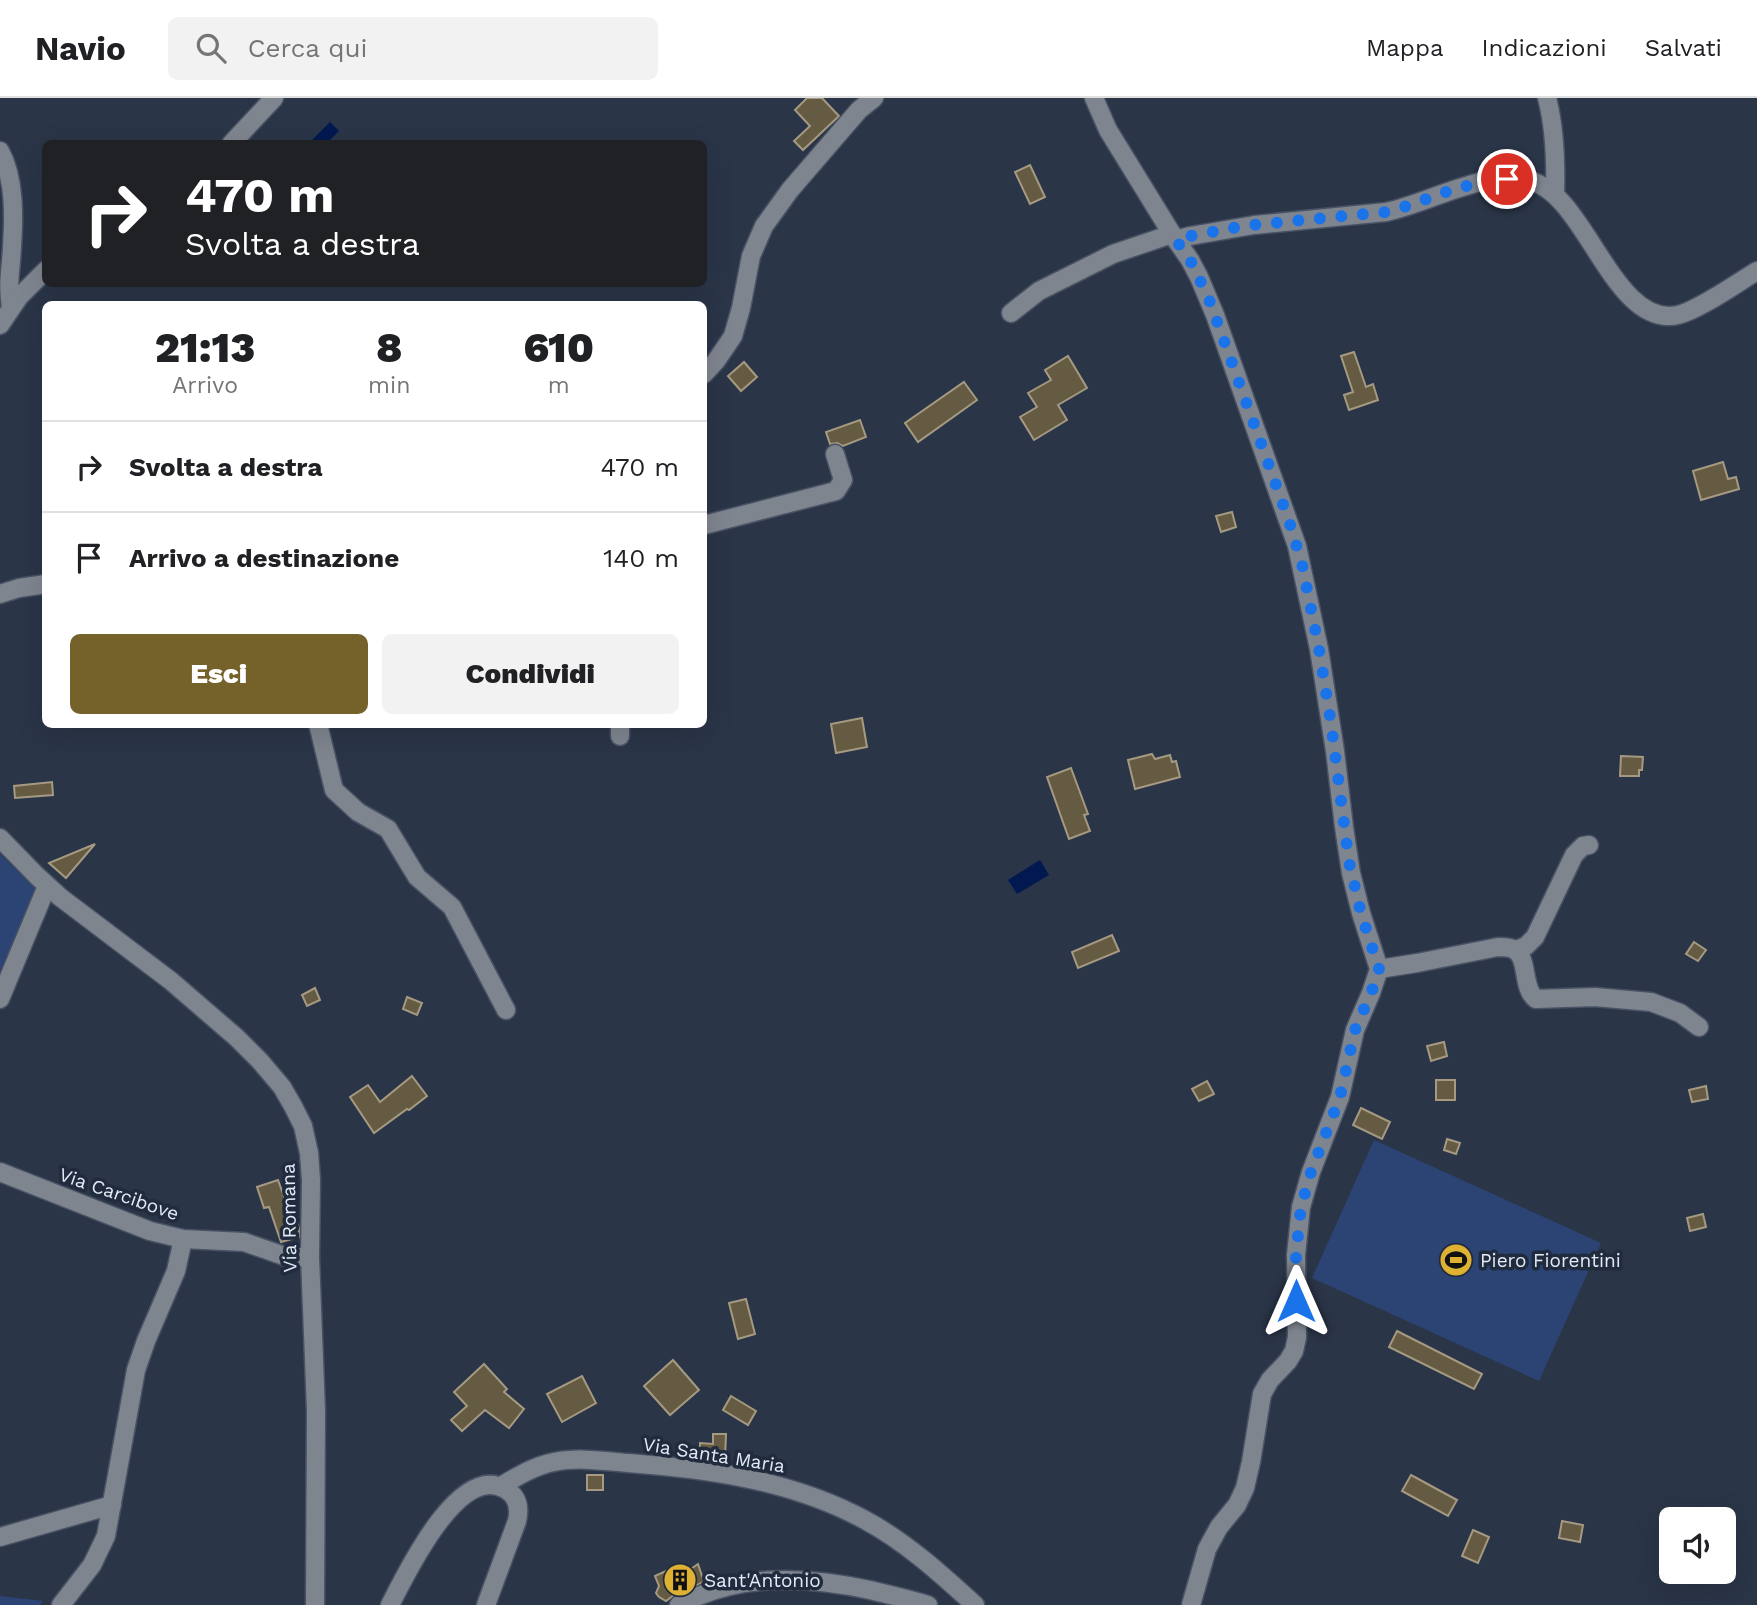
<!DOCTYPE html>
<html lang="it">
<head>
<meta charset="utf-8">
<style>
	:root { --surface:#fff; --page:#f2f2f2; --text:#202124; --muted:#757577; --line:#e0e0e0; --accent:#75622b }
	body { margin:0; font-family:"Work Sans",sans-serif; background:var(--page); color:var(--text); height:100vh; display:flex; flex-direction:column; font-size:26px; white-space:nowrap }
	* { box-sizing:border-box; margin:0 }
	p { font-size:23px; color:var(--muted) }
	.icon { flex:none; width:38px; height:38px; fill:none; stroke:currentColor; stroke-width:2; stroke-linecap:round; stroke-linejoin:round }
	.map { position:relative; flex:1; overflow:hidden }
	.side { position:absolute; left:42px; top:203px; width:665px; height:427px; display:flex; flex-direction:column; background:var(--surface); border-radius:10px; box-shadow:0 7px 28px #0002 }
	.side>* { flex:none }
	.guide { position:absolute; left:42px; top:42px; width:665px; height:147px; border-radius:10px; box-shadow:0 7px 28px #0002; background:#202124; color:#fff; overflow:hidden }
	.tools { position:absolute; left:1659px; top:1409px; display:grid; gap:14px }
	.tools a { display:grid; place-items:center; width:77px; height:77px; border-radius:10px; background:var(--surface); box-shadow:0 7px 28px #0002; font-size:35px }
	.pin { position:absolute; display:grid; place-items:center; width:60px; height:60px; color:#fff; margin:-30px; border:4px solid #fff; border-radius:50%; box-shadow:0 2px 7px #0007 }
	.me { position:absolute; width:77px; margin:-38px; rotate:0deg; stroke-linejoin:round; filter:drop-shadow(0 0 5px #0008) }
	.turn { display:flex; align-items:center; gap:24px; height:147px; padding:0 28px; font-size:32px }
	.turn .icon { width:91px; height:91px; stroke-width:2.5 }
	.turn b { display:block; font-size:49px; line-height:60px }
	.eta { display:flex; justify-content:space-evenly; align-items:center; height:119px; text-align:center }
	.eta b { font-size:42px; font-weight:800; line-height:49px }
	.primary-button { display:flex; gap:14px; margin-top:auto; padding:14px 28px }
	.primary-button a { flex:1; height:80px; border-radius:10px; background:var(--accent); color:#fff; font-size:28px; font-weight:800; line-height:80px; text-align:center }
	.primary-button a+a { background:var(--page); color:var(--text) }
	ul { padding:0; list-style:none }
	li { display:flex; align-items:center; gap:21px; height:91px; padding:0 28px; border-top:2px solid var(--line) }
	li div { flex:1 }
	li b { display:block; font-size:26px }
	li em { font-style:normal }
	header { display:flex; align-items:center; gap:42px; box-sizing:border-box; height:98px; padding:0 35px; background:var(--surface); border-bottom:2px solid var(--line) }
	header strong { font-size:33px }
	nav { display:flex; gap:38px; margin-inline-start:auto; font-size:24px }
	.search { width:490px; height:63px; background:var(--page); display:flex; align-items:center; gap:18px; box-sizing:border-box; padding:0 24px; border-radius:10px; color:var(--muted); font-size:26px }
	.map>svg:first-child { display:block }
	.green { fill:#2c4473 }
	.water { fill:#011851 }
	.building { fill:#655b43; stroke:#a59a81; stroke-width:2 }
	.lines { fill:none; stroke-linecap:round; stroke-linejoin:round }
	.minor-casing { stroke:#485264; stroke-width:21 }
	.minor { stroke:#7f858f; stroke-width:18 }
	.route { stroke:#1a73e8; stroke-width:12; stroke-dasharray:0 21.6 }
	.labels { text-anchor:middle; dominant-baseline:central; stroke-width:7; stroke-linejoin:round; paint-order:stroke }
	.street-label { font-size:19px; fill:#e3eaf7; stroke:#202b3e }
	.poi-label { font-size:19px; fill:#e3eaf7; stroke:#202b3e; text-anchor:start }
</style>
</head>
<body>
<header>
<strong>Navio</strong>
<div class="search"><svg class="icon" aria-label="search" viewBox="0 0 24 24"><circle cx="10" cy="10" r="6"/><path d="M15 15l6 6"/></svg>Cerca qui</div>
<nav><a>Mappa</a><a>Indicazioni</a><a>Salvati</a></nav>
</header>
<div class="map">
<svg width="1757" height="1507" viewBox="0 0 1757 1507">
	<rect width="100%" height="100%" fill="#2a3548"/>
	<!-- green -->
	<g class="green">
		<path d="M 0,756 L 37,792 L 0,873 Z"/>
		<path d="M 1374,1042 L 1601,1145 L 1539,1283 L 1312,1180 Z"/>
		<path d="M 0,1498 L 43,1503 L 40,1507 L 0,1507 Z"/>
	</g>
	<!-- water -->
	<g class="water">
		<path d="M 330,24 L 339,33 L 327,45 L 316,45 L 312,42 Z"/>
		<path d="M 1040,762 L 1049,777 L 1017,796 L 1008,782 Z"/>
	</g>
	<!-- building -->
	<g class="building">
		<path d="M 807,0 L 822,0 L 839,18 L 803,52 L 794,43 L 810,28 L 795,12 Z"/>
		<path d="M 1030,67 L 1045,99 L 1030,106 L 1015,74 Z"/>
		<path d="M 1354,254 L 1366,289 L 1373,286 L 1378,302 L 1349,312 L 1344,297 L 1353,294 L 1341,258 Z"/>
		<path d="M 1068,258 L 1087,290 L 1058,307 L 1067,322 L 1034,342 L 1020,319 L 1037,309 L 1028,295 L 1051,282 L 1045,272 Z"/>
		<path d="M 744,264 L 757,279 L 741,293 L 728,278 Z"/>
		<path d="M 964,284 L 977,302 L 918,344 L 905,325 Z"/>
		<path d="M 860,322 L 866,339 L 843,348 L 837,345 L 830,346 L 826,334 Z"/>
		<path d="M 1723,364 L 1728,381 L 1736,379 L 1739,391 L 1701,402 L 1693,373 Z"/>
		<path d="M 1232,414 L 1236,429 L 1221,434 L 1216,418 Z"/>
		<path d="M 862,620 L 867,649 L 836,655 L 831,626 Z"/>
		<path d="M 1152,656 L 1155,661 L 1170,657 L 1172,664 L 1176,663 L 1180,679 L 1135,691 L 1128,662 Z"/>
		<path d="M 1621,658 L 1643,659 L 1642,672 L 1639,672 L 1639,678 L 1620,678 Z"/>
		<path d="M 1071,670 L 1088,716 L 1084,717 L 1090,733 L 1069,741 L 1047,679 Z"/>
		<path d="M 52,684 L 53,697 L 15,700 L 14,688 Z"/>
		<path d="M 95,746 L 66,780 L 49,765 Z"/>
		<path d="M 1112,837 L 1119,853 L 1078,870 L 1072,854 Z"/>
		<path d="M 1694,844 L 1706,852 L 1698,863 L 1686,856 Z"/>
		<path d="M 315,890 L 320,902 L 307,908 L 302,897 Z"/>
		<path d="M 407,899 L 422,905 L 417,917 L 403,911 Z"/>
		<path d="M 1444,944 L 1447,958 L 1431,963 L 1427,948 Z"/>
		<path d="M 412,978 L 427,998 L 409,1012 L 407,1011 L 374,1035 L 350,999 L 368,987 L 380,1004 Z"/>
		<rect x="1436" y="982" width="19" height="20"/>
		<path d="M 1207,983 L 1214,996 L 1199,1003 L 1192,991 Z"/>
		<path d="M 1706,988 L 1708,1001 L 1692,1004 L 1689,992 Z"/>
		<path d="M 1361,1010 L 1390,1024 L 1382,1041 L 1353,1027 Z"/>
		<path d="M 1447,1041 L 1460,1045 L 1456,1056 L 1444,1052 Z"/>
		<path d="M 278,1082 L 290,1115 L 294,1114 L 299,1130 L 299,1139 L 281,1144 L 269,1109 L 264,1110 L 257,1089 Z"/>
		<path d="M 1703,1116 L 1706,1129 L 1690,1133 L 1687,1120 Z"/>
		<path d="M 746,1201 L 755,1236 L 738,1241 L 729,1205 Z"/>
		<path d="M 1397,1233 L 1482,1276 L 1474,1291 L 1389,1249 Z"/>
		<path d="M 673,1262 L 699,1292 L 670,1317 L 644,1288 Z"/>
		<path d="M 484,1266 L 507,1291 L 504,1294 L 524,1311 L 509,1330 L 485,1312 L 462,1333 L 451,1322 L 467,1308 L 454,1294 Z"/>
		<path d="M 582,1278 L 596,1305 L 562,1324 L 547,1296 Z"/>
		<path d="M 731,1298 L 756,1313 L 748,1327 L 723,1312 Z"/>
		<path d="M 713,1336 L 726,1336 L 725,1361 L 700,1360 L 700,1345 L 713,1346 Z"/>
		<rect x="587" y="1377" width="16" height="15"/>
		<path d="M 1411,1377 L 1457,1402 L 1448,1418 L 1402,1393 Z"/>
		<path d="M 1562,1423 L 1583,1427 L 1580,1444 L 1559,1440 Z"/>
		<path d="M 1473,1432 L 1489,1439 L 1478,1465 L 1462,1458 Z"/>
		<path d="M 698,1466 L 704,1484 L 674,1497 L 666,1503 L 659,1499 L 656,1495 L 659,1488 L 655,1478 L 679,1467 L 685,1475 Z"/>
	</g>
	<g class="lines">
		<defs>
			<g id="minor">
				<path d="M 1094,0 L 1108,32 L 1172,136 L 1190,162 L 1199,179 L 1215,217 L 1297,448 L 1319,551 L 1335,653 L 1344,729 L 1351,775 L 1361,815 L 1379,871 L 1371,895 L 1355,932 L 1340,999 L 1311,1074 L 1301,1109 L 1296,1157 L 1297,1239 L 1294,1253 L 1288,1263 L 1270,1282 L 1262,1296 L 1251,1364 L 1245,1390 L 1237,1407 L 1219,1429 L 1207,1451 L 1191,1507"/>
				<path d="M 1547,0 C 1555,31 1556,63 1555,96"/>
				<path d="M 231,46 L 274,0"/>
				<path d="M 0,53 C 15,80 14,119 12,149 C 11,173 7,184 11,209"/>
				<path d="M 1176,142 L 1190,138 L 1254,127 L 1386,114 C 1433,104 1480,72 1530,83 C 1586,95 1613,231 1678,217 C 1699,212 1737,185 1757,173"/>
				<path d="M 1011,215 L 1039,193 L 1113,156 L 1172,136"/>
				<path d="M 0,227 L 19,199 L 46,172"/>
				<path d="M 704,276 L 716,263 L 733,238 L 741,210 L 751,158 L 764,128 L 790,92 L 859,12 L 874,0"/>
				<path d="M 704,427 L 836,393 L 843,382 L 835,356"/>
				<path d="M 0,496 L 19,490 L 46,486"/>
				<path d="M 318,626 L 334,692 L 358,714 L 388,731 L 417,779 L 452,809 L 506,912"/>
				<path d="M 620,626 L 620,638"/>
				<path d="M 0,740 L 37,778 L 60,799 L 171,883 L 237,940 L 260,963 L 282,989 L 293,1008 L 303,1028 L 309,1055 L 311,1082 L 310,1159 L 316,1313 L 315,1507"/>
				<path d="M 1516,852 L 1526,848 L 1535,839 L 1574,757 L 1583,748 L 1589,747"/>
				<path d="M 1379,871 L 1417,865 L 1498,849 C 1502,849 1506,849 1510,850 C 1531,855 1520,890 1536,901 L 1595,899 L 1651,904 L 1680,915 L 1699,929"/>
				<path d="M 0,901 L 47,788"/>
				<path d="M 0,1074 L 150,1133 L 183,1141 L 244,1144 L 287,1159 L 310,1159"/>
				<path d="M 501,1388 C 518,1378 534,1368 554,1364 C 578,1359 604,1363 628,1365 C 710,1371 793,1383 865,1422 C 906,1444 941,1476 975,1507"/>
				<path d="M 0,1439 L 112,1407"/>
				<path d="M 61,1507 L 92,1467 L 106,1438 L 136,1272 L 146,1243 L 176,1173 L 183,1141"/>
				<path d="M 390,1507 C 406,1476 459,1364 505,1391 C 518,1398 520,1410 517,1423 L 486,1507"/>
				<path d="M 679,1507 C 740,1475 805,1478 870,1492 C 890,1497 909,1501 928,1507"/>
			</g>
		</defs>
		<!-- minor casing -->
		<use href="#minor" class="minor-casing"/>
		<!-- minor -->
		<use href="#minor" class="minor"/>
	</g>
	<g class="lines">
		<!-- route -->
		<path class="route" d="M 1296,1203 L 1296,1157 L 1301,1109 L 1311,1074 L 1340,999 L 1355,932 L 1373,890 L 1379,871 L 1361,815 L 1349,764 L 1331,625 L 1319,551 L 1302,466 L 1289,423 L 1210,204 L 1193,167 L 1176,142 L 1190,138 L 1243,128 L 1386,114 L 1407,108 L 1460,89 L 1507,81"/>
	</g>
	<!-- icons -->
	<defs>
		<symbol id="stadium-disc" viewBox="-11 -11 22 22"><circle r="9.5" fill="#deb133" stroke="#202b3e"/><path d="M0-5a6.5 5 0 1 0 0 10a6.5 5 0 1 0 0-10ZM-3.5-1.8h7v3.6h-7Z" fill="#111"/></symbol>
		<symbol id="building-disc" viewBox="-11 -11 22 22"><circle r="9.5" fill="#deb133" stroke="#202b3e"/><path d="M-4-6H4V6H1V3H-1V6H-4ZM-2.5-4.3h1.7v1.8h-1.7ZM.8-4.3h1.7v1.8H.8ZM-2.5-1h1.7V.8h-1.7ZM.8-1h1.7V.8H.8Z" fill="#111"/></symbol>
	</defs>
	<g fill-rule="evenodd">
		<use href="#stadium-disc" x="1437" y="1143" width="38" height="38"/>
		<use href="#building-disc" x="661" y="1463" width="38" height="38"/>
	</g>
	<g class="labels">
		<!-- street labels -->
		<g class="street-label">
			<text transform="translate(119 1096) rotate(19)">Via Carcibove</text>
			<text transform="translate(289 1120) rotate(-91)">Via Romana</text>
			<text transform="translate(714 1357) rotate(9)">Via Santa Maria</text>
		</g>
		<!-- poi labels -->
		<g class="poi-label">
			<text x="1480" y="1162">Piero Fiorentini</text>
			<text x="704" y="1482">Sant'Antonio</text>
		</g>
	</g>
</svg>
<div class="tools">
<a><svg class="icon" aria-label="sound" viewBox="0 0 24 24"><path d="M4 9h4l5-4v14l-5-4H4zM17 9q2 3 0 6"/></svg></a>
</div>
<div class="pin" style="left:1507px;top:81px;background:#d93025"><svg class="icon" aria-label="arrive" viewBox="0 0 24 24"><path d="M6 21V4h12l-3 4 3 4H6"/></svg></div>
<svg class="me" style="left:1296px;top:1203px" viewBox="-20 -20 40 40"><path d="M0-17L14 15 0 8-14 15z" fill="#1a73e8" stroke="#fff" stroke-width="4"/></svg>
<div class="guide">
<div class="turn"><svg class="icon" aria-label="right" viewBox="0 0 24 24"><path d="M7 20v-9h11M14 6l5 5-5 5"/></svg><div><b>470 m</b>Svolta a destra</div></div>
</div>
<section class="side">
<div class="eta">
<div><b>21:13</b><p>Arrivo</p></div>
<div><b>8</b><p>min</p></div>
<div><b>610</b><p>m</p></div>
</div>
<ul>
<li><svg class="icon" aria-label="right" viewBox="0 0 24 24"><path d="M7 20v-9h11M14 6l5 5-5 5"/></svg><div><b>Svolta a destra</b></div><em>470 m</em></li>
<li><svg class="icon" aria-label="arrive" viewBox="0 0 24 24"><path d="M6 21V4h12l-3 4 3 4H6"/></svg><div><b>Arrivo a destinazione</b></div><em>140 m</em></li>
</ul>
<div class="primary-button"><a>Esci</a><a>Condividi</a></div>
</section>
</div>
</body>
</html>
